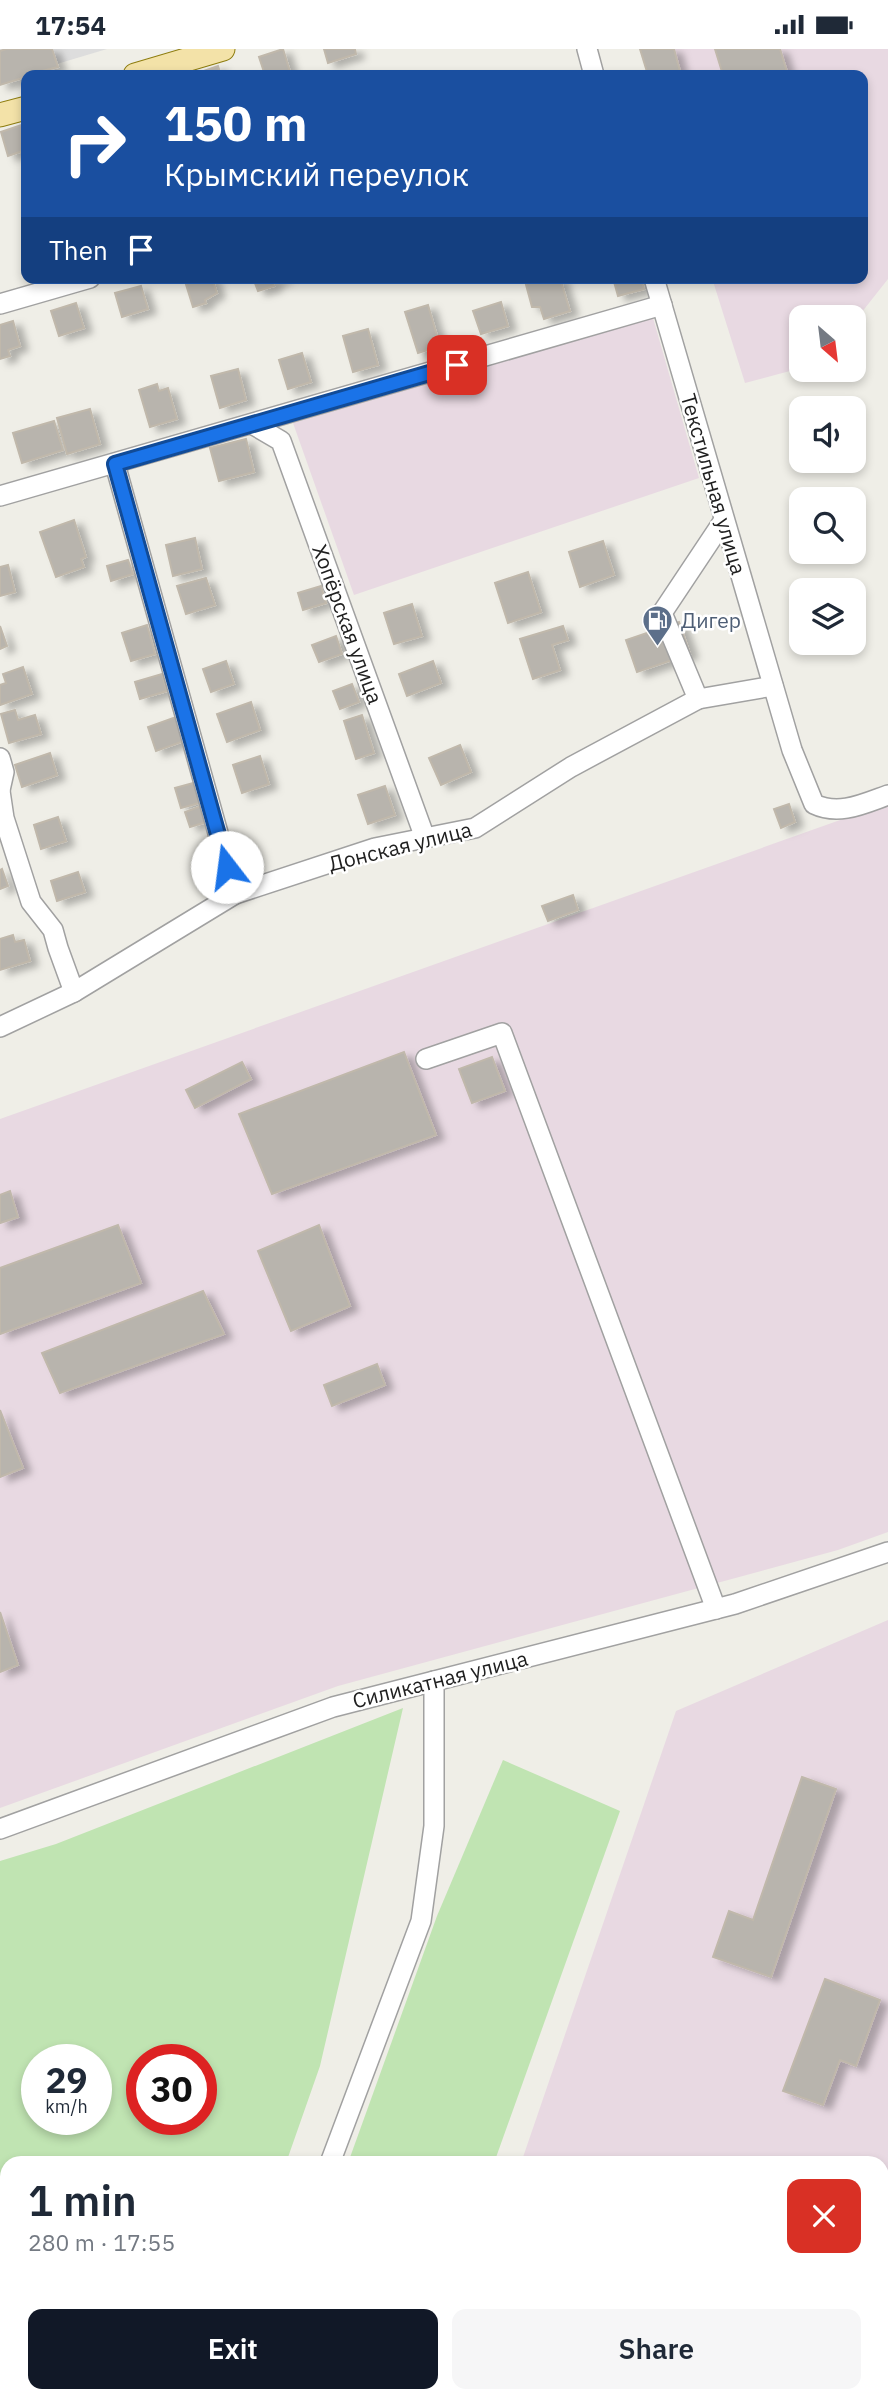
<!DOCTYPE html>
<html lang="en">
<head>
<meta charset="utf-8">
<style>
	:root { --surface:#fff; --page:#f6f6f7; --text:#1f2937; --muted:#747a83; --accent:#111827 }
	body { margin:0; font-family:"IBM Plex Sans",sans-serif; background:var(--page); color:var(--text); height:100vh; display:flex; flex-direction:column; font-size:26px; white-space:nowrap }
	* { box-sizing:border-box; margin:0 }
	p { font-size:23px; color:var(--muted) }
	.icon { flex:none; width:38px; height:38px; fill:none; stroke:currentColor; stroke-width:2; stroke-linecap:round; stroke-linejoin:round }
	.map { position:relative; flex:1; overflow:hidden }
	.sheet { position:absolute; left:0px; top:2107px; width:889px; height:247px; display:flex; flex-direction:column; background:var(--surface); border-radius:21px 21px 0 0; box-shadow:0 4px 10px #0003 }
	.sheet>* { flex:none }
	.guide { position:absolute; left:21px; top:21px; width:847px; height:214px; border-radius:14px; box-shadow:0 4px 10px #0003; background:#1a4fa0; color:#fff; overflow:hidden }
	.needle { width:46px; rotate:152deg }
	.tools { position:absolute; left:789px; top:256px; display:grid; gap:14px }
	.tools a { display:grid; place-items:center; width:77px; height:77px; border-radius:14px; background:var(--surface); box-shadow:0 4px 10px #0003; font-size:35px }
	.speed { position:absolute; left:21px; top:1995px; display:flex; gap:14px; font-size:35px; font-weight:700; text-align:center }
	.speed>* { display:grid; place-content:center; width:91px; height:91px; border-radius:50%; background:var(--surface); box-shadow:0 4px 10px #0003; line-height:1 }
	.speed small { font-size:18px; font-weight:400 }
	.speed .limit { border:10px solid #d22; background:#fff; color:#111 }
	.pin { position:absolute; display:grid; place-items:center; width:60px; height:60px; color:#fff; margin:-30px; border-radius:14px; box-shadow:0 4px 10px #0006 }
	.me { position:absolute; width:77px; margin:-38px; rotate:345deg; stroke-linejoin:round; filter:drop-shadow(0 0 5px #0008) }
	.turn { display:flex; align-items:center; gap:24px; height:147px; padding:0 28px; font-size:32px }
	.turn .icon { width:91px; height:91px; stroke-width:2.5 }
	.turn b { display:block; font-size:49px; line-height:60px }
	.then { display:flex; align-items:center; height:66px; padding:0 28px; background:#0003; gap:14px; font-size:26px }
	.round { display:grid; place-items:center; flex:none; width:74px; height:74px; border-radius:14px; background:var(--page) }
	.headline { display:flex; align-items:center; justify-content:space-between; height:119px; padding:0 28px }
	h1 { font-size:42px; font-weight:600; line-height:52px }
	.action { display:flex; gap:14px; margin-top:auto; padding:14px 28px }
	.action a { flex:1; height:80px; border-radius:14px; background:var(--accent); color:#fff; font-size:28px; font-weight:600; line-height:80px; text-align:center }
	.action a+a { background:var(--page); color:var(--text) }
	.status { display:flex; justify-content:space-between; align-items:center; height:49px; padding:0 35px; background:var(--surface); direction:ltr }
	.status svg { height:19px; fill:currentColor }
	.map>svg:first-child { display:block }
	.residential { fill:#ddd }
	.industrial { fill:#e8d9e2 }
	.grass { fill:#c0e4b2; fill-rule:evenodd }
	.building { fill:#b8b4ad; stroke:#c0b8ab; stroke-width:2; filter:url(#shadow) }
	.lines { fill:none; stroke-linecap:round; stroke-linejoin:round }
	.minor-casing { stroke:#a1a1a1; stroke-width:22 }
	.major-casing { stroke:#8d7c0e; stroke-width:25 }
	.minor { stroke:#fff; stroke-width:19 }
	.major { stroke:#f3e2a8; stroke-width:23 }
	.route-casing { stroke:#114b97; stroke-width:18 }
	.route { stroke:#1a73e8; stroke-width:12 }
	.labels { text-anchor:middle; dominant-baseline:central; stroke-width:5; stroke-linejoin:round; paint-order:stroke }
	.street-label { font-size:21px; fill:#202020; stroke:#fff }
	.service-label { font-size:21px; fill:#4e5e75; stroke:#fff; text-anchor:start }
</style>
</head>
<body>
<div class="status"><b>17:54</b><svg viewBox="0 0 49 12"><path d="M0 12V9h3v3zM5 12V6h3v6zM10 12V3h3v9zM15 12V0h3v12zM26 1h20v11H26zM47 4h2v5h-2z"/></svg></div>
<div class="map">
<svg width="888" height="2353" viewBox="0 0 888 2353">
	<defs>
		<filter id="shadow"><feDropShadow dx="8" dy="4.5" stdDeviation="3.5" flood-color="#0004"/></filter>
	</defs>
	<rect width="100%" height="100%" fill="#efeee7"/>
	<!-- residential -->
	<path class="residential" d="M 0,0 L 107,0 L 0,32 Z"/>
	<!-- industrial -->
	<g class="industrial">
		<path d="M 642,0 L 888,0 L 888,230 L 854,273 L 854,268 L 802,268 L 801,319 L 745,334 L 712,229 L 863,229 L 863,26 L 650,26 Z"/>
		<path d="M 653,269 L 699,429 L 354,546 L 293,374 Z"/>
		<path d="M 888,754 L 888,1483 L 838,1501 L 338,1637 L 0,1759 L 0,1070 Z"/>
		<path d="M 888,1571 L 888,2353 L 439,2353 L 441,2347 L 882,2347 L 882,2114 L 521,2114 L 676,1662 Z"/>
	</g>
	<!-- grass -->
	<g class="grass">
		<path d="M 403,1659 L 320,2017 L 286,2114 L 7,2114 L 7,2347 L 206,2347 L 204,2353 L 0,2353 L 0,1812 L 56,1795 ZM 37,2011 L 96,2011 L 96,2070 L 37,2070 ZM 142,2011 L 201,2011 L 201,2070 L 142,2070 Z"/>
		<path d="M 503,1711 L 620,1762 L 494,2114 L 348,2114 L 437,1867 Z"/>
		<path d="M 265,2347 L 410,2347 L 408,2353 L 262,2353 Z"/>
	</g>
	<!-- building -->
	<g class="building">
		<path d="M 6,0 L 52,0 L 58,18 L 26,26 L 26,28 L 0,36 L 0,2 Z"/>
		<path d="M 283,0 L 291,26 L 265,26 L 259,8 Z"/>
		<path d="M 324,0 L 355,0 L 356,5 L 328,14 Z"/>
		<path d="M 640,0 L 674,0 L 681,26 L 648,26 Z"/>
		<path d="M 715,0 L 780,0 L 788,26 L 723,26 Z"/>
		<path d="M 218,17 L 221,26 L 192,26 Z"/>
		<path d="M 24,75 L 26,101 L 8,107 L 1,83 Z"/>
		<path d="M 184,229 L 212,229 L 217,244 L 205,251 L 206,254 L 193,258 Z"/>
		<path d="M 253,229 L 282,229 L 283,230 L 273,233 L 274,237 L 258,242 Z"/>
		<path d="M 535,229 L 560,229 L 570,262 L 544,270 L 540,258 L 532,258 L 525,232 Z"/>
		<path d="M 613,229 L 641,229 L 644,240 L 618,247 Z"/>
		<path d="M 141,237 L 148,260 L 122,268 L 115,244 Z"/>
		<path d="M 501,253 L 508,277 L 481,285 L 473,262 Z"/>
		<path d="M 76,254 L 84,279 L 59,287 L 51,262 Z"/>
		<path d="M 428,256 L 440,297 L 418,304 L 405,263 Z"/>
		<path d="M 13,272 L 20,297 L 8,301 L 10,307 L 0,310 L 0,276 Z"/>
		<path d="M 368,280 L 378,316 L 353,323 L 343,287 Z"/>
		<path d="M 302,304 L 311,333 L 288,340 L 279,311 Z"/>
		<path d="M 238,320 L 246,351 L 220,359 L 211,327 Z"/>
		<path d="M 157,335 L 159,342 L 168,339 L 177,370 L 150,378 L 139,341 Z"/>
		<path d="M 90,360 L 100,395 L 67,405 L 57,369 Z"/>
		<path d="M 54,372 L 63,401 L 22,414 L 13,384 Z"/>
		<path d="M 246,390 L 254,423 L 219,432 L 210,399 Z"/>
		<path d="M 74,471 L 86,508 L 81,510 L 84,518 L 56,528 L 40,483 Z"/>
		<path d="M 195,489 L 202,520 L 173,527 L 166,496 Z"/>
		<path d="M 603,492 L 614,526 L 580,538 L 569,503 Z"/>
		<path d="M 128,511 L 133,525 L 111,532 L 107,517 Z"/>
		<path d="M 8,516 L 15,543 L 0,547 L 0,518 Z"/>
		<path d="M 528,523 L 541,563 L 508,574 L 495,534 Z"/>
		<path d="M 206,529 L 215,556 L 186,565 L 177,537 Z"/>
		<path d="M 321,537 L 326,554 L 303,561 L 298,544 Z"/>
		<path d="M 412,555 L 422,587 L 394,595 L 384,564 Z"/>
		<path d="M 679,573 L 690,605 L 637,623 L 626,591 Z"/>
		<path d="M 147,576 L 155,605 L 131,612 L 122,584 Z"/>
		<path d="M 0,577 L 7,597 L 0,600 Z"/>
		<path d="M 563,577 L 568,591 L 552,596 L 560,621 L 533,630 L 520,590 Z"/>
		<path d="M 336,587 L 342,605 L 319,613 L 312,596 Z"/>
		<path d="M 226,612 L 234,635 L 211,643 L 203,620 Z"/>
		<path d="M 433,612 L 441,634 L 407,647 L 399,625 Z"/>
		<path d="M 23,618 L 32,645 L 0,656 L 0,636 L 6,634 L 3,625 Z"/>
		<path d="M 162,625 L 167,642 L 140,650 L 135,633 Z"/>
		<path d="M 352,635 L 359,653 L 340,660 L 333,642 Z"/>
		<path d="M 251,653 L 260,681 L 227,693 L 217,665 Z"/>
		<path d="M 15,661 L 18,671 L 35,666 L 41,685 L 9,694 L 1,665 Z"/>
		<path d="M 362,666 L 374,704 L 356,710 L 344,672 Z"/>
		<path d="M 176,668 L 184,692 L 156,702 L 148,678 Z"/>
		<path d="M 460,696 L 471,723 L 441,736 L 429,709 Z"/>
		<path d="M 50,704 L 57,726 L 22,738 L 15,716 Z"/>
		<path d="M 260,707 L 269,735 L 242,744 L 233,716 Z"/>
		<path d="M 197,733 L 203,753 L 181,759 L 175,739 Z"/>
		<path d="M 385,737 L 395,766 L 368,775 L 358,746 Z"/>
		<path d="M 789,755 L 795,773 L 781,779 L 774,760 Z"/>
		<path d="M 204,756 L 210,772 L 190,778 L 185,763 Z"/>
		<path d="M 58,768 L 66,792 L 41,800 L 34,776 Z"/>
		<path d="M 2,820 L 8,837 L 0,840 L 0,821 Z"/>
		<path d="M 78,823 L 85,843 L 57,852 L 51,832 Z"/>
		<path d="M 573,846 L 578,861 L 548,872 L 542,857 Z"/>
		<path d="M 13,886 L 15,893 L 24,891 L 30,912 L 0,921 L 0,890 Z"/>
		<path d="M 404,1003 L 436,1086 L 272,1145 L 239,1065 Z"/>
		<path d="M 492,1008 L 505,1042 L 472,1054 L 459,1020 Z"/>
		<path d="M 242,1013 L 251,1030 L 195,1059 L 186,1041 Z"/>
		<path d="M 10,1142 L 18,1168 L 0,1174 L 0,1146 Z"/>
		<path d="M 118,1176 L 141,1234 L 0,1285 L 0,1219 Z"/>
		<path d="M 319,1176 L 350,1257 L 291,1282 L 258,1202 Z"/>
		<path d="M 203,1242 L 224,1285 L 60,1344 L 42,1304 Z"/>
		<path d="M 377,1315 L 385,1336 L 332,1357 L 324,1336 Z"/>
		<path d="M 0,1361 L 23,1419 L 0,1428 Z"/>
		<path d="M 0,1563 L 18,1616 L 0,1623 Z"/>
		<path d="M 802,1728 L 836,1740 L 771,1928 L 713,1908 L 729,1862 L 753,1871 Z"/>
		<path d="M 825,1930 L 880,1951 L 856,2017 L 840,2011 L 823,2056 L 783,2042 Z"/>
		<path d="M 882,2203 L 888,2206 L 888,2244 L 882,2242 Z"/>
	</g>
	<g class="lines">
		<defs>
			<g id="minor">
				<path d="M 587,0 L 594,26"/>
				<path d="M 654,229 L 792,701 L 814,755 C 839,767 863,755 888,746"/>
				<path d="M 0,255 L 90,229"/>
				<path d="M 252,375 L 281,392 L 425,789"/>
				<path d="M 115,415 L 235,845"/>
				<path d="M 0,447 L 662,256"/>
				<path d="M 724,471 L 662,564 L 698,650 L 773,637"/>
				<path d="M 0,709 L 4,723 L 0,741"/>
				<path d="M 0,742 L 4,769 L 31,853 L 53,881 L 58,899 L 74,943"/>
				<path d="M 0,978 L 74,943 L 235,845 L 375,799 L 475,779 L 571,718 L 698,650"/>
				<path d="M 426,1010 L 502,984 L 716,1560"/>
				<path d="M 0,1780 L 333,1658 L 735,1555 L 888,1503"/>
				<path d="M 330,2114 L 421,1872 L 434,1777 L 434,1632"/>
				<path d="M 241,2353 L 243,2347"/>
			</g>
			<g id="major">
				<path d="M 135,26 L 223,0"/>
				<path d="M 0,66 L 26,59"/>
			</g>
		</defs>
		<!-- minor casing -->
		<use href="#minor" class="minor-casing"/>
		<!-- major casing -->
		<use href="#major" class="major-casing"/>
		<!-- minor -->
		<use href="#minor" class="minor"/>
		<!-- major -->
		<use href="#major" class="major"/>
	</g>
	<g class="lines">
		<defs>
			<path id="route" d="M 227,818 L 115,415 L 457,316"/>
		</defs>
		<!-- route casing -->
		<use href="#route" class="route-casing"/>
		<!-- route -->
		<use href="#route" class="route"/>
	</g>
	<!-- icons -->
	<defs>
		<symbol id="fuel-pin" viewBox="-11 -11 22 30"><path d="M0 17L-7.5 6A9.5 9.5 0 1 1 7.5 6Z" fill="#5c6f8a" stroke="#fff"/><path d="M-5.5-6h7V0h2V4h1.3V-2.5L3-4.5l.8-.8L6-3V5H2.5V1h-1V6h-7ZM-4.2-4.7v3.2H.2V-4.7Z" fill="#fff"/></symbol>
	</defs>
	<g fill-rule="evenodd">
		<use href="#fuel-pin" x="640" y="554" width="35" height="47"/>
	</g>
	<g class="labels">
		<!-- street labels -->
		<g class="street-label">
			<text transform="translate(714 435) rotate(74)">Текстильная улица</text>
			<text transform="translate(348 575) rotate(70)">Хопёрская улица</text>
			<text transform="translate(400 797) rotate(-14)">Донская улица</text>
			<text transform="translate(440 1630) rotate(-14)">Силикатная улица</text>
		</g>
		<!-- service labels -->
		<g class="service-label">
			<text x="681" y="571">Дигер</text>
		</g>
	</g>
</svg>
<div class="tools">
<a><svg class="needle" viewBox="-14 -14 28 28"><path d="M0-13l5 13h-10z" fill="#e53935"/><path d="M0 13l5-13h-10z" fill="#747a83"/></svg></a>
<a><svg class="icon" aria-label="sound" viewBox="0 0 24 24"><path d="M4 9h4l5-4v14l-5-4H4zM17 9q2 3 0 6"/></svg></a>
<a><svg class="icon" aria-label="search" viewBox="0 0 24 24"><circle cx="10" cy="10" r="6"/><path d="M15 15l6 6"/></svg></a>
<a><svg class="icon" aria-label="layers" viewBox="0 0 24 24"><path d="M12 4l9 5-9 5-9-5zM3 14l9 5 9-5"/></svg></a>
</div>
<div class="speed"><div>29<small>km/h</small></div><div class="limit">30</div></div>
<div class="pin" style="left:457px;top:316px;background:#d93025"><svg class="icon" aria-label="arrive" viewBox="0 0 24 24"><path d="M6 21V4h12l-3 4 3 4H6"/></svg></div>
<svg class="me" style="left:227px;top:818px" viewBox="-20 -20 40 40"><circle r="19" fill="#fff"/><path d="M0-13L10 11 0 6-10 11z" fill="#1a73e8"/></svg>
<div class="guide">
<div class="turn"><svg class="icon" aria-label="right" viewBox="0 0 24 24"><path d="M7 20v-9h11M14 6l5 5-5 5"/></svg><div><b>150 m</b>Крымский переулок</div></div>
<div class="then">Then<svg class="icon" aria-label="arrive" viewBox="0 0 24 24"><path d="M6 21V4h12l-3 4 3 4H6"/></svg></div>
</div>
<section class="sheet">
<div class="headline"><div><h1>1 min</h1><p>280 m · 17:55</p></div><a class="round" style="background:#d93025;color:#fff"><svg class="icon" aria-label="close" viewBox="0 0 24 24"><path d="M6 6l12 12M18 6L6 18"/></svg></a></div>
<div class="action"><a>Exit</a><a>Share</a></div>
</section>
</div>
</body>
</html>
